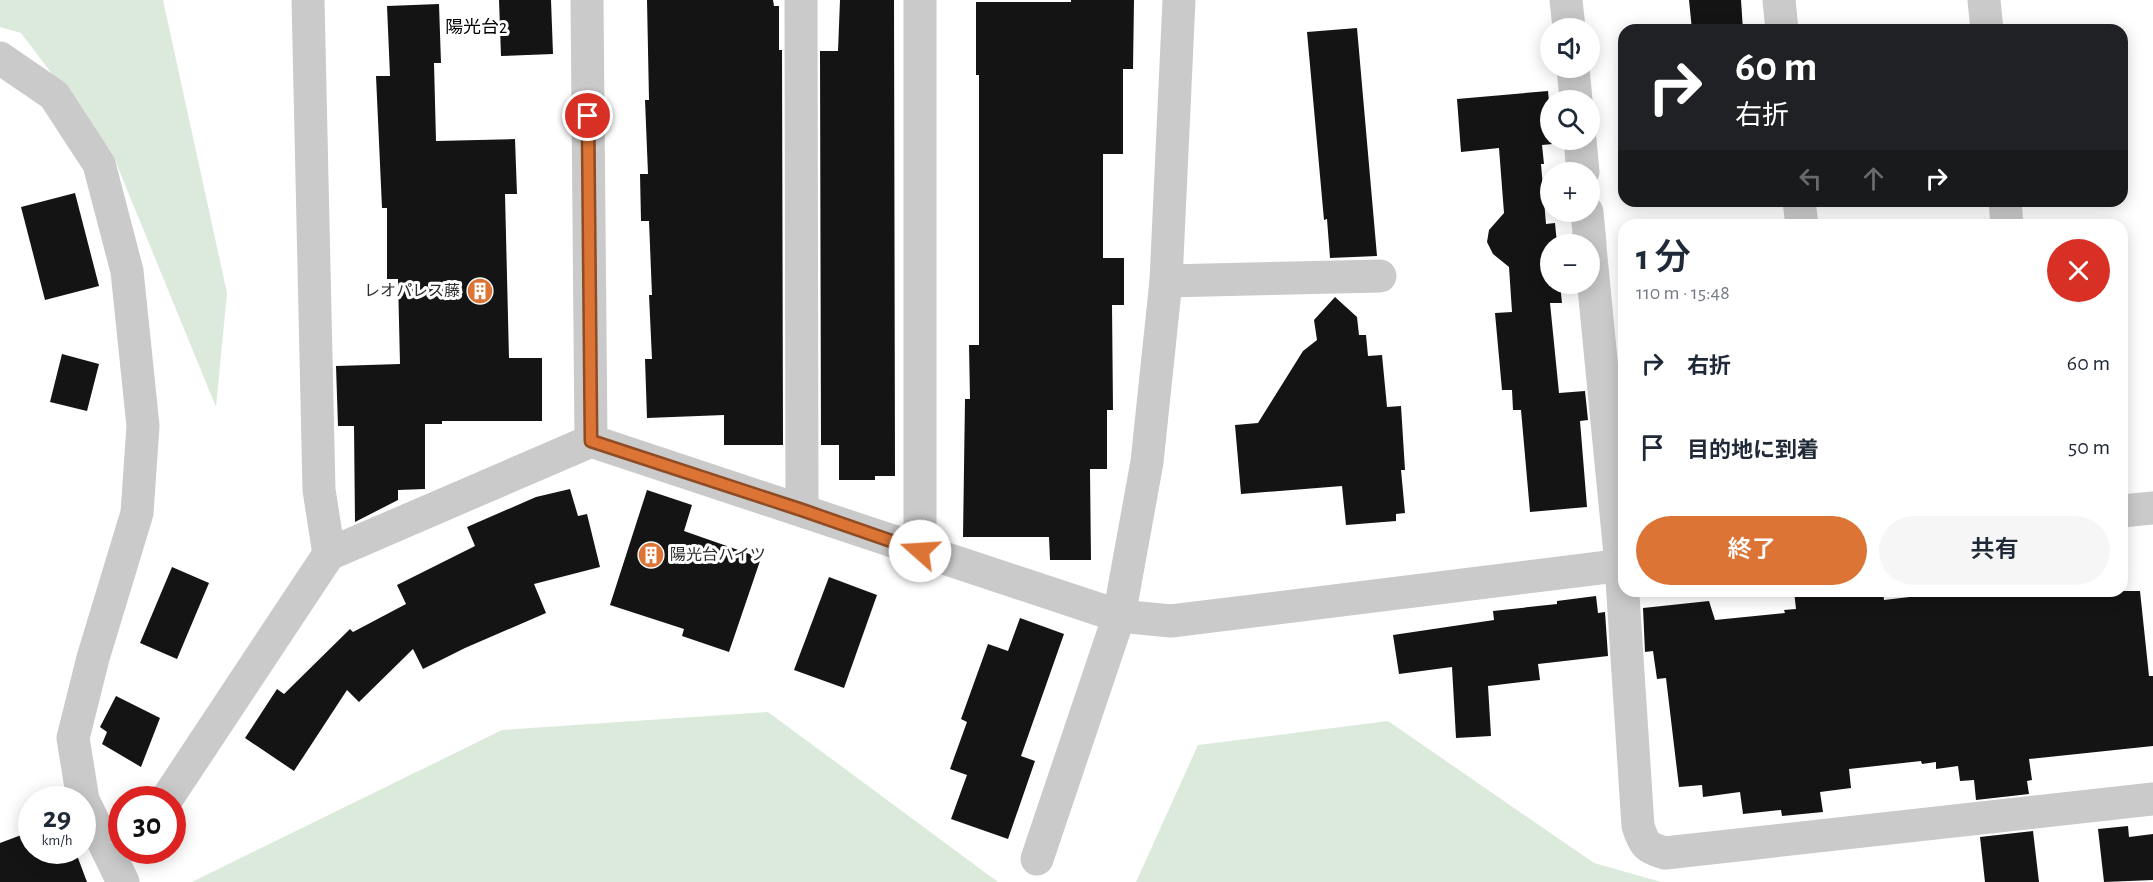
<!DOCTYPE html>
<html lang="ja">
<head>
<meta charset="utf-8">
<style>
	:root { --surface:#fff; --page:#f6f6f7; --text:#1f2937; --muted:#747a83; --accent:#dc7436 }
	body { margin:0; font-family:"Alegreya Sans","Noto Sans JP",sans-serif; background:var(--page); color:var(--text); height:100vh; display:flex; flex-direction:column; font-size:22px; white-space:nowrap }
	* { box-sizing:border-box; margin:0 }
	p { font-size:20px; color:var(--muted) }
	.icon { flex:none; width:33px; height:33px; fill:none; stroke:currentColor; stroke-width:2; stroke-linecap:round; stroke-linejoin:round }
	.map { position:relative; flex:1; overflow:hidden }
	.sheet { position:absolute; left:1618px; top:219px; width:510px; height:378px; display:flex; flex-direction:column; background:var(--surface); border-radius:18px; box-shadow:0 3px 15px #0003 }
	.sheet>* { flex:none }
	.guide { position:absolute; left:1618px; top:24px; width:510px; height:183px; border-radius:18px; box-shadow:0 3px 15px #0003; background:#202124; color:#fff; overflow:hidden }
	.tools { position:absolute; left:1540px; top:18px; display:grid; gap:12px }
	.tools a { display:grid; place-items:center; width:60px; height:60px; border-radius:50%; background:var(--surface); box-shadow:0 3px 15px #0003; font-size:30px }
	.speed { position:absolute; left:18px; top:786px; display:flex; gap:12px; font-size:30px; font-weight:700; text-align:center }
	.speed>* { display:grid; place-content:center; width:78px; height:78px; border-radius:50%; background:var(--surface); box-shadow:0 3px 15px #0003; line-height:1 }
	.speed small { font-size:15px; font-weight:400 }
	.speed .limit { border:9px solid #d22; background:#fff; color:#111 }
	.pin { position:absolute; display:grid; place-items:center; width:51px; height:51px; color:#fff; margin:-26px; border:3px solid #fff; border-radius:50%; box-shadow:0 2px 6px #0007 }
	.me { position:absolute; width:66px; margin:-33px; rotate:289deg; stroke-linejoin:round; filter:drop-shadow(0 0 4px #0008) }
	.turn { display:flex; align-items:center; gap:21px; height:126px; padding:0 18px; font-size:27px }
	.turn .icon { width:78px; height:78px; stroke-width:2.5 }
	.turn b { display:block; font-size:42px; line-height:51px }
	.lanes { display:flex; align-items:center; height:57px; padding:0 18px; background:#0003; justify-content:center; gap:30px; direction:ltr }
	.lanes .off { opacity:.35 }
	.round { display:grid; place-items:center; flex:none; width:63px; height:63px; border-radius:32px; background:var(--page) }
	.overview { display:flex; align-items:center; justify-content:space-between; height:102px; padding:0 18px }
	h1 { font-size:36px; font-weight:600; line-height:45px }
	.button { display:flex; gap:12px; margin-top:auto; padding:12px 18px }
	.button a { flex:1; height:69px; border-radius:36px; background:var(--accent); color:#fff; font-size:24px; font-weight:600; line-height:69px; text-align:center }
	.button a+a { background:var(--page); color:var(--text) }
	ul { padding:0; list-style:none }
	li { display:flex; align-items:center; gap:18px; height:84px; padding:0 18px }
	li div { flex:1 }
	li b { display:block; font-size:22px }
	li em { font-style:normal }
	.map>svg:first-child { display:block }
	.green { fill:#dceadb }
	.building { fill:#141414 }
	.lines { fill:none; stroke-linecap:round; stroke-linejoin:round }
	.minor { stroke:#cacaca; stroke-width:33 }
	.route-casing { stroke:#8f4b23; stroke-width:15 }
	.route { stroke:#dc7436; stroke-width:10 }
	.labels { text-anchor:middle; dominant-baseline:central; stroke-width:6; stroke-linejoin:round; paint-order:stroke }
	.poi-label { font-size:16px; fill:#2d2d2d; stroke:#fff; text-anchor:end }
	.neighbourhood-label { font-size:18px; fill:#000; stroke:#fff }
</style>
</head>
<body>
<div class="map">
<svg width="2153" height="882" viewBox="0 0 2153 882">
	<rect width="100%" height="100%" fill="#fff"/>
	<!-- green -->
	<g class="green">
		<path d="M 0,0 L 163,0 L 227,293 L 216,407 L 112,153 L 21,33 L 0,27 Z"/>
		<path d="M 768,712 L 998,882 L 192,882 L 502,730 Z"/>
		<path d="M 1388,721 L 1594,863 L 1661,882 L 1136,882 L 1198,745 Z"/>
	</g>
	<!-- building -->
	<g class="building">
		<path d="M 499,0 L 551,0 L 553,54 L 501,56 Z"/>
		<path d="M 647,0 L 773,0 L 774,6 L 779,6 L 779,50 L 782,50 L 783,445 L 724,445 L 724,415 L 647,418 L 645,359 L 652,359 L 649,295 L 652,295 L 649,221 L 641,221 L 640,174 L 648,174 L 645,100 L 649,100 Z"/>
		<path d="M 840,0 L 894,0 L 895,476 L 875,476 L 875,480 L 839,480 L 839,445 L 821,445 L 820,51 L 838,51 Z"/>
		<path d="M 1071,0 L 1134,0 L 1133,69 L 1123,69 L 1123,154 L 1103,154 L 1103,258 L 1124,258 L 1124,305 L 1112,305 L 1113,410 L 1107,410 L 1107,469 L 1090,469 L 1091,560 L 1050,560 L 1049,537 L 963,537 L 965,399 L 970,399 L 969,345 L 979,345 L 979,75 L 976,75 L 976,2 L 1071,2 Z"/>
		<path d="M 1689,0 L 1741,0 L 1743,30 L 1692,30 Z"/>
		<path d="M 439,4 L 441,63 L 434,63 L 436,141 L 515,139 L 517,194 L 505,194 L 509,358 L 542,358 L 542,421 L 442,421 L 442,424 L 425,424 L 425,489 L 398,490 L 398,500 L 355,522 L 354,426 L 338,426 L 336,366 L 400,364 L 398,279 L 387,279 L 387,208 L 382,208 L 376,76 L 390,76 L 387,6 Z"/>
		<path d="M 1357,28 L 1377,256 L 1330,258 L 1327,219 L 1324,220 L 1307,32 Z"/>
		<path d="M 1548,91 L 1553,144 L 1542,145 L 1544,164 L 1541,164 L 1546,224 L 1555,223 L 1557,244 L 1551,244 L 1551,284 L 1560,284 L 1562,303 L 1550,303 L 1559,393 L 1585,391 L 1588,420 L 1580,421 L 1587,507 L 1530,512 L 1521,410 L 1513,410 L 1512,390 L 1502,390 L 1495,313 L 1512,312 L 1509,267 L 1493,254 L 1487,242 L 1489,230 L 1504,213 L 1499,148 L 1461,152 L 1457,99 Z"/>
		<path d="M 75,193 L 99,286 L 45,300 L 21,207 Z"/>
		<path d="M 1335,297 L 1357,317 L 1359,335 L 1366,335 L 1368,356 L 1382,355 L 1387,407 L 1401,406 L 1405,470 L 1401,470 L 1405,513 L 1396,514 L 1396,521 L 1346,525 L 1342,486 L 1241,494 L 1235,425 L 1258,423 L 1303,351 L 1317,340 L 1314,320 Z"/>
		<path d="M 62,354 L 99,364 L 87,411 L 50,402 Z"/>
		<path d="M 570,489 L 578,516 L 587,514 L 600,567 L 534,584 L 546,613 L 465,648 L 423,669 L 413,649 L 359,702 L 347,690 L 294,771 L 245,738 L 277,689 L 284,694 L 350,629 L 353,632 L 406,604 L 397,585 L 475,546 L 467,527 L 536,497 Z"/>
		<path d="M 647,490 L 692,505 L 684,531 L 761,558 L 729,652 L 682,636 L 684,629 L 610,605 Z"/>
		<path d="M 172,567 L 209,583 L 177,659 L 140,643 Z"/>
		<path d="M 829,577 L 877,595 L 844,688 L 794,670 Z"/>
		<path d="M 1794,591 L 1883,591 L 1884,600 L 1961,591 L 2140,591 L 2149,676 L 2153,676 L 2153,746 L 2029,759 L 2032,780 L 2027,781 L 2029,794 L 1976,800 L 1974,780 L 1960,781 L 1958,766 L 1936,769 L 1936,762 L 1922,764 L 1921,761 L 1849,769 L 1851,788 L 1820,792 L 1823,812 L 1782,816 L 1781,810 L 1743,814 L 1740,792 L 1703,797 L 1702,785 L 1679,787 L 1666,678 L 1657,679 L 1653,651 L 1645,652 L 1643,608 L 1709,601 L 1715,620 L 1785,613 L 1784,610 L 1796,609 Z"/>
		<path d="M 1596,596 L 1598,613 L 1605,612 L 1608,656 L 1538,664 L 1540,680 L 1488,686 L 1491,736 L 1456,738 L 1452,667 L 1399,674 L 1393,635 L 1494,620 L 1493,611 L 1557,604 L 1557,601 Z"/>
		<path d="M 1020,618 L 1064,634 L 1021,756 L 1035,761 L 1008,839 L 951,819 L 967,775 L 950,769 L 967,722 L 961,719 L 988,644 L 1008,651 Z"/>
		<path d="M 116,696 L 160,718 L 141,767 L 102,744 L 107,732 L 100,727 Z"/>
		<path d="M 2128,826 L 2129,837 L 2153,834 L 2153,880 L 2104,882 L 2098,829 Z"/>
		<path d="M 32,831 L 32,850 L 75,850 L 87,882 L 0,882 L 0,843 Z"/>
		<path d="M 2033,831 L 2039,882 L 1985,882 L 1980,837 Z"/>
	</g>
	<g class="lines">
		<!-- minor -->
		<g class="minor">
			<path d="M 308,0 L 319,490 L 329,554"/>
			<path d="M 587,0 L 591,441"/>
			<path d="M 801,0 L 802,510"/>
			<path d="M 1566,0 L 1569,28"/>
			<path d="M 1779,0 L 1782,30"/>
			<path d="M 1984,0 L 1987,30"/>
			<path d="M 0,58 L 54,95 L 99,164 L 127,271 L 143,426 L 137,513 L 93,658 L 73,738 L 83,800 L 123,882"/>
			<path d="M 1573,68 L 1576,100"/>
			<path d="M 1580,140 L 1583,172"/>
			<path d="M 1799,201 L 1802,225"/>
			<path d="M 2005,201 L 2007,225"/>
			<path d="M 1587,212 L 1590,244"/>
			<path d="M 1590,247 L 1621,565 L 1638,826 C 1644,845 1647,848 1665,853 L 2153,799"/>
			<path d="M 1166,281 L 1380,276"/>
			<path d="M 2122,511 L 2153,508"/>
			<path d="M 920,551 L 920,0"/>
			<path d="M 166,800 L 329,554 L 591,441 L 1119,616 L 1171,621 L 1624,565"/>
			<path d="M 1037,859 L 1119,616 L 1147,462 L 1166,281 L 1179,0"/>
		</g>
	</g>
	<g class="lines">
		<defs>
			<path id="route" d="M 588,116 L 591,441 L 802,510 L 920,551"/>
		</defs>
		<!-- route casing -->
		<use href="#route" class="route-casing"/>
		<!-- route -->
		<use href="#route" class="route"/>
	</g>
	<!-- icons -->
	<defs>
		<symbol id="building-disc" viewBox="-11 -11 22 22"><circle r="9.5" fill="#dc7436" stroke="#fff"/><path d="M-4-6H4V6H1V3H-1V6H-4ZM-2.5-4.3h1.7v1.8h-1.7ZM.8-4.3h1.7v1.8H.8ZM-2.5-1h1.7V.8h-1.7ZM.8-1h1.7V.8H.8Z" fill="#fff"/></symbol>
	</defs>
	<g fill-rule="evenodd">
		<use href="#building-disc" x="465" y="276" width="30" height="30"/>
		<use href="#building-disc" x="636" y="540" width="30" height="30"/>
	</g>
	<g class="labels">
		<!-- poi labels -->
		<g class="poi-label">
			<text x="460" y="291">レオパレス藤</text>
			<text x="670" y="555" text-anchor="start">陽光台ハイツ</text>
		</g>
		<!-- neighbourhood labels -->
		<g class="neighbourhood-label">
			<text x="476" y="28">陽光台2</text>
		</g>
	</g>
</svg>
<div class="tools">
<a><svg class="icon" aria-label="sound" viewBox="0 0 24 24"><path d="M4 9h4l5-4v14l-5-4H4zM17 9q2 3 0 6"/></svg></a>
<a><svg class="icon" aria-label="search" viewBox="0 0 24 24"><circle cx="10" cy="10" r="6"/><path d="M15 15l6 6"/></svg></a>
<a>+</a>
<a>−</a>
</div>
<div class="speed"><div>29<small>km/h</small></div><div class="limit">30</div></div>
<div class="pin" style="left:588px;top:116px;background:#d93025"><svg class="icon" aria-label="arrive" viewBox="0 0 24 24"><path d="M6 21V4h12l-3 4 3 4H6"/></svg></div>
<svg class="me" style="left:920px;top:551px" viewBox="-20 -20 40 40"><circle r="19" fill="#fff"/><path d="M0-13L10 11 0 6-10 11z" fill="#dc7436"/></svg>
<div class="guide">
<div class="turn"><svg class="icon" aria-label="right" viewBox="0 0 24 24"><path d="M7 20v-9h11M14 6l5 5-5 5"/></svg><div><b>60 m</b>右折</div></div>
<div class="lanes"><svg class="icon off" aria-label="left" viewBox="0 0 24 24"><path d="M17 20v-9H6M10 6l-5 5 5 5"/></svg><svg class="icon off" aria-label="ahead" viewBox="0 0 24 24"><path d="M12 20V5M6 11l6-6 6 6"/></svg><svg class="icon" aria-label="right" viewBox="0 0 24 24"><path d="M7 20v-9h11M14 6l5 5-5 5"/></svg></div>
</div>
<section class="sheet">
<div class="overview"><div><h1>1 分</h1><p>110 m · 15:48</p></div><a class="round" style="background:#d93025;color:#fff"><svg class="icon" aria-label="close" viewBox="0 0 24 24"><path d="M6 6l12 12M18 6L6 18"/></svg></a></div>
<ul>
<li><svg class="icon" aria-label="right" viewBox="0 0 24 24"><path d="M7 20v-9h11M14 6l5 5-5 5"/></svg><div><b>右折</b></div><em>60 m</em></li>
<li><svg class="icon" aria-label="arrive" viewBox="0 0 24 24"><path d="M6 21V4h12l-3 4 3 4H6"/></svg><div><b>目的地に到着</b></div><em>50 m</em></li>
</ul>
<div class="button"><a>終了</a><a>共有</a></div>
</section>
</div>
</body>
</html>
